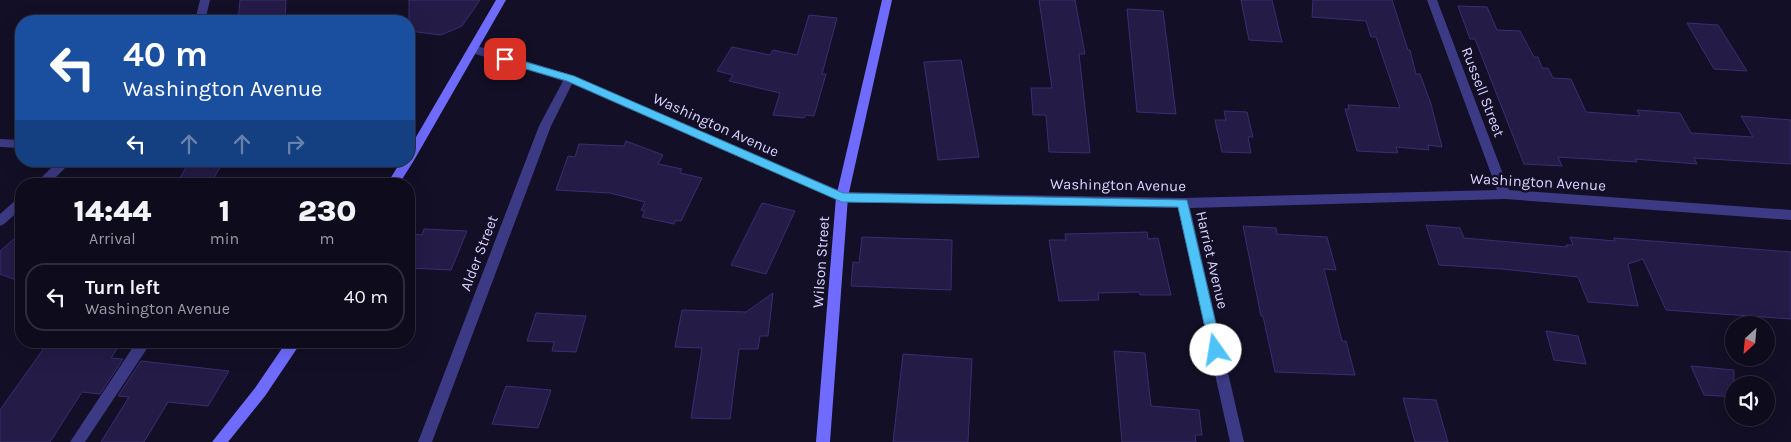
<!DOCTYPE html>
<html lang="en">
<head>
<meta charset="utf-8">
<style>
	:root { --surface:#0e0b1c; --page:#171425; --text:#f1f3f6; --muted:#9b9ba3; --line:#2e2b3b }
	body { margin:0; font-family:Karla,sans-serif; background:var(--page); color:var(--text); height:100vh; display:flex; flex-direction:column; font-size:19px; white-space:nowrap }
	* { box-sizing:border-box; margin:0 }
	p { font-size:16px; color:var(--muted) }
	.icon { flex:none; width:28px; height:28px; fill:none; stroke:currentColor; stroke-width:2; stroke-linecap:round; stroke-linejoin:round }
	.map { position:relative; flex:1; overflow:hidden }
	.drawer { position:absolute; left:15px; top:178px; width:400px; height:170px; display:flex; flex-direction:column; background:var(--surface); border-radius:20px; box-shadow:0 5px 20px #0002,0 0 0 1px var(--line) }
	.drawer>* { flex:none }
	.banner { position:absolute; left:15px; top:15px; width:400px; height:152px; border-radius:20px; box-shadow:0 5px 20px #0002,0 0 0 1px var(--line); background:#1a4fa0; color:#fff; overflow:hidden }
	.needle { width:32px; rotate:206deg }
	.controls { position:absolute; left:1725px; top:316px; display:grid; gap:10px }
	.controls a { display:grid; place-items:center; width:50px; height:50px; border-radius:50%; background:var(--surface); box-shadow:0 5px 20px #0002,0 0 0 1px var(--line); font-size:25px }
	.pin { position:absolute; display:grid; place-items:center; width:42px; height:42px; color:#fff; margin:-21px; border-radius:10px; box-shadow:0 2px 8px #0006 }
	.me { position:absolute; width:55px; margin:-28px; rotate:347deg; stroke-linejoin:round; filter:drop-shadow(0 0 4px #0008) }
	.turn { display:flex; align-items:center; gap:18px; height:105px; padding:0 25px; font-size:22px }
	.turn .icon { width:65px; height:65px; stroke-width:2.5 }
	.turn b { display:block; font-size:35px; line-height:42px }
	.lanes { display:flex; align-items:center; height:48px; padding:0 25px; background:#0003; justify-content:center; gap:25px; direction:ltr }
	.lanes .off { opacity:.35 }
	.eta { display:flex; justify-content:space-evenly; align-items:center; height:85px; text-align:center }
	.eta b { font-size:30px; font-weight:800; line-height:35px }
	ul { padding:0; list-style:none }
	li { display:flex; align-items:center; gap:15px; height:68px; margin:0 10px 8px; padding:0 15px; border:2px solid var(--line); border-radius:20px }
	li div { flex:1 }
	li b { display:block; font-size:19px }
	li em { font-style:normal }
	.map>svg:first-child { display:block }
	.building { fill:#241b47; stroke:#3b2d73 }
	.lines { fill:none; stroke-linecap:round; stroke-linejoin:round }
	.street { fill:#3d3a85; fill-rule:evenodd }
	.secondary { fill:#6f6bff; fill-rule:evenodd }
	.route { fill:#4fc3f7; stroke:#337fa1 }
	.labels { text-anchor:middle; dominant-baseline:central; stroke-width:5; stroke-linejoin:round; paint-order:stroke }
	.street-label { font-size:15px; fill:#d9d4ff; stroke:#130f26 }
</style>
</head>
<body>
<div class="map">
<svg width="1791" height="442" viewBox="0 0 1791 442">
	<rect width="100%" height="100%" fill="#130f26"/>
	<!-- building -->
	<g class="building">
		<path d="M 240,0 L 286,0 L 285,21 L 238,21 Z"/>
		<path d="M 409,0 L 480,0 L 462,26 L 441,35 L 409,31 Z"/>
		<path d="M 1039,0 L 1075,0 L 1085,54 L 1079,54 L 1090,153 L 1049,152 L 1046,115 L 1033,115 L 1031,88 L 1052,88 Z"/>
		<path d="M 1241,0 L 1272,0 L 1282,42 L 1249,40 Z"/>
		<path d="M 1313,0 L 1392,0 L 1408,50 L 1410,50 L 1416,74 L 1420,74 L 1431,104 L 1442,147 L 1428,145 L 1429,150 L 1396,147 L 1398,153 L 1357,151 L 1345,109 L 1349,109 L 1348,105 L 1400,108 L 1376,37 L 1371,37 L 1366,21 L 1312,17 Z"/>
		<path d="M 1458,6 L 1487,7 L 1497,30 L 1520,31 L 1534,57 L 1538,57 L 1542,68 L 1548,68 L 1553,78 L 1571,79 L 1586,112 L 1640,116 L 1637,110 L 1680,113 L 1691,133 L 1753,137 L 1741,116 L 1791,120 L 1791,164 L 1694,158 L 1697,164 L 1635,159 L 1637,162 L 1558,157 L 1562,166 L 1524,164 L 1475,39 L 1470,39 Z"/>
		<path d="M 1127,9 L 1163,11 L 1176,114 L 1137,112 Z"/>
		<path d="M 809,15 L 837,18 L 822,74 L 826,74 L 814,116 L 806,115 L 804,118 L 773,115 L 780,93 L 729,81 L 733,75 L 717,71 L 732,47 L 770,55 L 773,50 L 797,55 Z"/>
		<path d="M 1687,23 L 1718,25 L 1747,71 L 1714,69 Z"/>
		<path d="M 961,60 L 979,157 L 938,160 L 924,62 Z"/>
		<path d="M 1224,111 L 1247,112 L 1253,137 L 1248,137 L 1251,153 L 1222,152 L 1215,120 L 1226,120 Z"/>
		<path d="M 626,141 L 663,155 L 658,164 L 682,169 L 680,173 L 702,178 L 681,221 L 676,220 L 674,224 L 642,217 L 645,211 L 641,210 L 645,202 L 610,193 L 556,190 L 568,156 L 575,157 L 579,144 L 624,146 Z"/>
		<path d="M 190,161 L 224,161 L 210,184 L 176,184 Z"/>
		<path d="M 762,203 L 795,211 L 766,274 L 731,265 Z"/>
		<path d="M 1426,225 L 1460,228 L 1464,238 L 1567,247 L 1566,245 L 1573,245 L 1570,237 L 1615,241 L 1614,238 L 1791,252 L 1791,319 L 1666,310 L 1643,259 L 1628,264 L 1638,306 L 1588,302 L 1578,277 L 1502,269 L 1439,265 Z"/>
		<path d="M 1243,226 L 1276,228 L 1277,234 L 1327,237 L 1336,270 L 1324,269 L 1342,341 L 1346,341 L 1355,375 L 1275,372 L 1263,316 L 1261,316 Z"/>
		<path d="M 424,229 L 467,231 L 451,270 L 409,268 L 409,245 L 413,234 L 422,235 Z"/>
		<path d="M 1147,232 L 1148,239 L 1158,238 L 1171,295 L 1140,295 L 1139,292 L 1098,293 L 1099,300 L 1059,301 L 1049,240 L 1066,240 L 1065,234 Z"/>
		<path d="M 21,233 L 21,282 L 0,274 L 0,251 Z"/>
		<path d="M 862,237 L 952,240 L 951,290 L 851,286 L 853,262 L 859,263 Z"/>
		<path d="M 773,293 L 768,336 L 760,336 L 758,349 L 739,349 L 730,419 L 691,418 L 702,348 L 675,347 L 682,310 L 746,312 Z"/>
		<path d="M 536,313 L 586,316 L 576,352 L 552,351 L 554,342 L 527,341 Z"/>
		<path d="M 1546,331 L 1578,336 L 1586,364 L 1554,360 Z"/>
		<path d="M 49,341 L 122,341 L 111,358 L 123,359 L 100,394 L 82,392 L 50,442 L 0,442 L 0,410 Z"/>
		<path d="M 1114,351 L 1145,353 L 1151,406 L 1199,410 L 1202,435 L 1195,435 L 1196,442 L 1122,442 Z"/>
		<path d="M 903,354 L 972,359 L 968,442 L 893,442 Z"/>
		<path d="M 141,361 L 229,371 L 208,406 L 168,402 L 144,442 L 101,442 L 129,397 L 118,396 Z"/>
		<path d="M 1691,366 L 1734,370 L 1734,397 L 1704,395 Z"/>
		<path d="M 506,386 L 551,390 L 538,428 L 492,424 Z"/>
		<path d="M 1403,398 L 1436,400 L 1448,442 L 1415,442 Z"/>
	</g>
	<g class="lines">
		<!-- street -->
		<g class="street">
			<path d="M 200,0 L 210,0 L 205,21 L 195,21 Z"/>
			<path d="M 1427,0 L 1437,0 L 1509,190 L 1791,210 L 1791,220 L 1505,199 L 1190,208 L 1244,442 L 1230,442 L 1178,208 L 842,202 L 572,84 L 551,126 L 432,442 L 418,442 L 539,126 L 563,81 L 469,52 L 468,49 L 469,46 L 477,46 L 574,76 L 843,192 L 1183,198 L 1497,190 Z"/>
			<path d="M 0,139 L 21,140 L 21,148 L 0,147 Z"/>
			<path d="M 58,161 L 72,161 L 49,184 L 35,184 Z"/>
			<path d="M 21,197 L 21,209 L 4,224 L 0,226 L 0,214 L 17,199 Z"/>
			<path d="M 137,341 L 152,341 L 85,442 L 70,442 Z"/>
		</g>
		<!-- secondary -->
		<g class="secondary">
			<path d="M 496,0 L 506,0 L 413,162 L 399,184 L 387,184 L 401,161 L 409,161 L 409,149 Z"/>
			<path d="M 882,0 L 892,0 L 848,197 L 830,442 L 816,442 L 836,197 Z"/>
			<path d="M 287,341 L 302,341 L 265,396 L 228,442 L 212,442 L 255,388 Z"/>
		</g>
	</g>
	<!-- route -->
	<path class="route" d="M 505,56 L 574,76 L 843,193 L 1187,200 L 1222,350 L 1220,354 L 1216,356 L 1211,354 L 1210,350 L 1178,207 L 842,202 L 567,81 L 502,62 L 502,57 Z"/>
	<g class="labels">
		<!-- street labels -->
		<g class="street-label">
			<text transform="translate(1483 92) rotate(69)">Russell Street</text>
			<text transform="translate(716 125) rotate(24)">Washington Avenue</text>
			<text transform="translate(1538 182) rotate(3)">Washington Avenue</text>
			<text transform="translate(1118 185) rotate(1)">Washington Avenue</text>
			<text transform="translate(479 253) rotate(-69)">Alder Street</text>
			<text transform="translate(1212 260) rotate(77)">Harriet Avenue</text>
			<text transform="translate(821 262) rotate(-86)">Wilson Street</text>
		</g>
	</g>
</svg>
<div class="controls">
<a><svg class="needle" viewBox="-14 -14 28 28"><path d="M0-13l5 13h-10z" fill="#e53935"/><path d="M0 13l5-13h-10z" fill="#9b9ba3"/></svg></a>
<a><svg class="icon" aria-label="sound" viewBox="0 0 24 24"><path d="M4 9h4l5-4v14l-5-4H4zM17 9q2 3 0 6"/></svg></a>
</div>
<div class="pin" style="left:505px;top:59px;background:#d93025"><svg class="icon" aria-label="arrive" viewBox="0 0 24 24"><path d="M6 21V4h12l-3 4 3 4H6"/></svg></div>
<svg class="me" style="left:1216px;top:350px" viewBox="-20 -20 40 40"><circle r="19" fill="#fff"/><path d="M0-13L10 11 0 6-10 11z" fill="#4fc3f7"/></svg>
<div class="banner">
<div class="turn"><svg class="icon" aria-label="left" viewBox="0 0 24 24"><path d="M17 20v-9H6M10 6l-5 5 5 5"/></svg><div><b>40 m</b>Washington Avenue</div></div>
<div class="lanes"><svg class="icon" aria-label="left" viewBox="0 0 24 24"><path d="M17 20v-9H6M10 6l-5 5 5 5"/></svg><svg class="icon off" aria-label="ahead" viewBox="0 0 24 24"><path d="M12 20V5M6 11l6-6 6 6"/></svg><svg class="icon off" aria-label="ahead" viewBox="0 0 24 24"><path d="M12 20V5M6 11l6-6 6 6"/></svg><svg class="icon off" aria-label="right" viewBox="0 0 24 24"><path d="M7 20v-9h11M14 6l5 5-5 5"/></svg></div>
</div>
<section class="drawer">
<div class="eta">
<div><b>14:44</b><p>Arrival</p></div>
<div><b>1</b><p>min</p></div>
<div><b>230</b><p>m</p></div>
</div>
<ul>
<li><svg class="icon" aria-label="left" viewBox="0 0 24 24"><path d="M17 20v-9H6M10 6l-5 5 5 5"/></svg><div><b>Turn left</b><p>Washington Avenue</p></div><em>40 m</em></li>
</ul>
</section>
</div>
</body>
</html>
